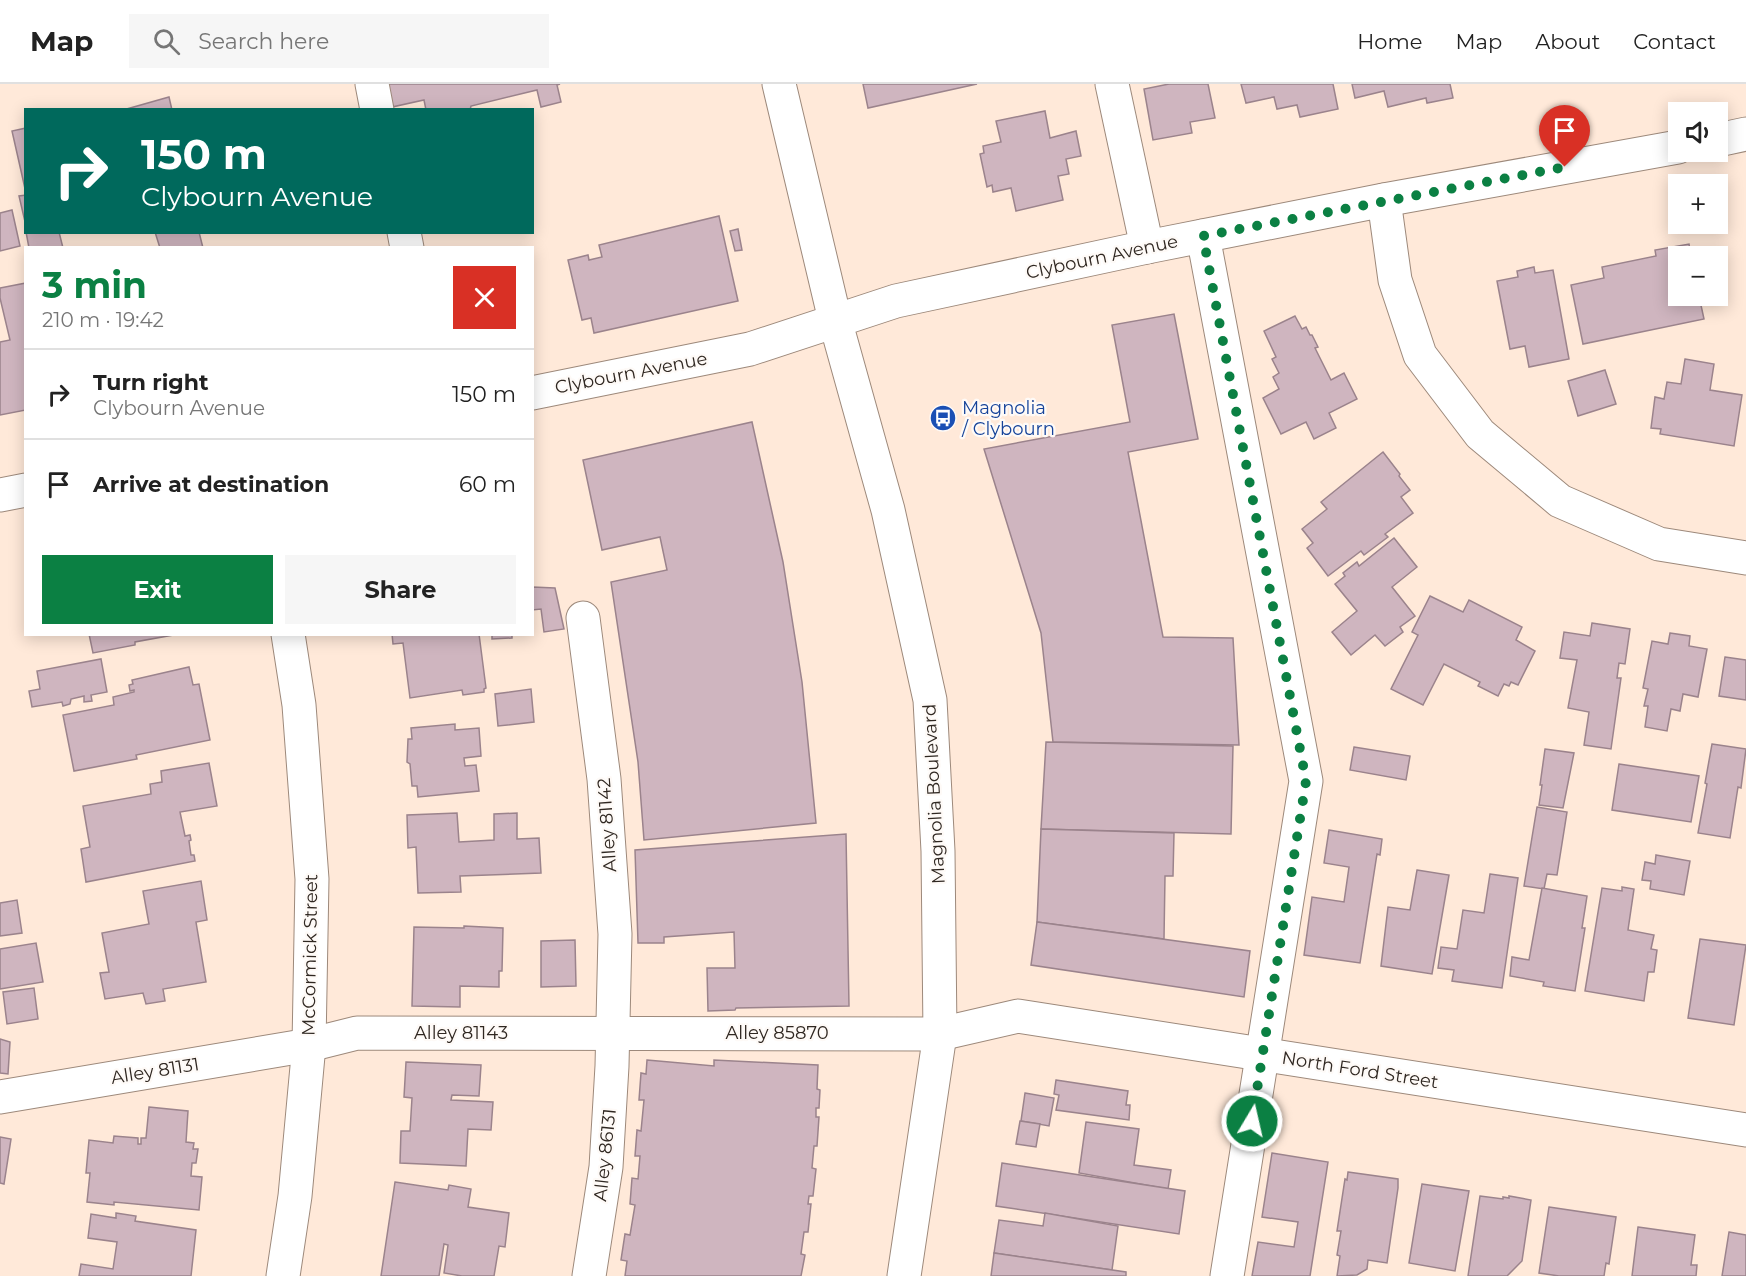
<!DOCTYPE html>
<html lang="en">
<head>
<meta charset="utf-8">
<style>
	:root { --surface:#fff; --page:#f6f6f6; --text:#222; --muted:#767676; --line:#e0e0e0; --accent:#0b8043 }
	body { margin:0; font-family:Montserrat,sans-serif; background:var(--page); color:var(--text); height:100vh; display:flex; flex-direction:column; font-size:22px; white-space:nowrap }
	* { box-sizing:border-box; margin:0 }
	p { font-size:20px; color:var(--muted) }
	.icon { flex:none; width:33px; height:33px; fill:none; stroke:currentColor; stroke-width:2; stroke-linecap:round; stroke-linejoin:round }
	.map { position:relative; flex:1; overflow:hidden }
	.drawer { position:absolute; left:24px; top:162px; width:510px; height:390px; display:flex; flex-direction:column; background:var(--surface); border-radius:0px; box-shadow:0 3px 15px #0003 }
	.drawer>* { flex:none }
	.guide { position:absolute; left:24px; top:24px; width:510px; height:126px; border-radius:0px; box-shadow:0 3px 15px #0003; background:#00695c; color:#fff; overflow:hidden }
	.buttons { position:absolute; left:1668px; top:18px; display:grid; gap:12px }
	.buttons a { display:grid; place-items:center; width:60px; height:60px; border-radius:0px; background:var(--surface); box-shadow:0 3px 15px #0003; font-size:30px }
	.pin { position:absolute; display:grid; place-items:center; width:51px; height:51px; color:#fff; margin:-62px -26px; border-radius:50% 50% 50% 0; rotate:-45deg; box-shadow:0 0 6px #0007 }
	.pin .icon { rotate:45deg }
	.me { position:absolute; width:66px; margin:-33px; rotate:9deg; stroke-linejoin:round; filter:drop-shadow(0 0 4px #0008) }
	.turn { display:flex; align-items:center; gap:21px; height:126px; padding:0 18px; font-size:27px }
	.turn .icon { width:78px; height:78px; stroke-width:2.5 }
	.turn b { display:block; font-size:42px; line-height:51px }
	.round { display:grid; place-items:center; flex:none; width:63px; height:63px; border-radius:0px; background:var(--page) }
	.headline { display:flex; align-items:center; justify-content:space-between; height:102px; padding:0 18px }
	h1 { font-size:36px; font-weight:700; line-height:45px; color:var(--accent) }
	.primary-button { display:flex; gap:12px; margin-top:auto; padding:12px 18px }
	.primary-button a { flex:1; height:69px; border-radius:0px; background:var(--accent); color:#fff; font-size:24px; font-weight:700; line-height:69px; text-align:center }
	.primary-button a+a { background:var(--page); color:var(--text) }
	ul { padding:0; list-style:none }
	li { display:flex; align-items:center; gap:18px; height:90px; padding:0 18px; border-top:2px solid var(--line) }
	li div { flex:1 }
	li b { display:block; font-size:22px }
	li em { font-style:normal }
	header { display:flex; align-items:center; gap:36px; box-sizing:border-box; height:84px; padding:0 30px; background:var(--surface); border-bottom:2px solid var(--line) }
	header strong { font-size:28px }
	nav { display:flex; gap:33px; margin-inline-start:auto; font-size:21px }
	.search { width:420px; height:54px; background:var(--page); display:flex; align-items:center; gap:15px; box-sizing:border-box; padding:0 21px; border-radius:0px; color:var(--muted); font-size:22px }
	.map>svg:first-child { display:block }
	.building { fill:#cfb5bf; stroke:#9b838c; stroke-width:1.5 }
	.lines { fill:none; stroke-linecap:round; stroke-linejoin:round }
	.minor-casing { stroke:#9d897b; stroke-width:35 }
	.major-casing { stroke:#9d897b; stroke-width:35 }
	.minor { stroke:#fff; stroke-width:33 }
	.major { stroke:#fff; stroke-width:33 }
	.route { stroke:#0b8043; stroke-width:10; stroke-dasharray:0 18 }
	.labels { text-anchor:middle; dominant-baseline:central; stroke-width:4.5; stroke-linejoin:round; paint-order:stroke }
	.street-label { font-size:18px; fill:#2f2721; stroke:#fefaf7 }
	.transit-label { font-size:18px; fill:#164399; stroke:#fefaf7; text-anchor:start }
</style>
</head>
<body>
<header>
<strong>Map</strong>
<div class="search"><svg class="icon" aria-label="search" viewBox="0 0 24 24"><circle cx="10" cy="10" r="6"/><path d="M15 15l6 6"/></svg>Search here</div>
<nav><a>Home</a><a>Map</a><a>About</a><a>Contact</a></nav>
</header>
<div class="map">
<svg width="1746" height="1192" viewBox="0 0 1746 1192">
	<rect width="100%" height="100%" fill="#ffe9d9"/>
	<!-- building -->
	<g class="building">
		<path d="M 387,0 L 560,0 L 557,1 L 561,18 L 541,23 L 537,6 L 471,22 L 470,26 L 426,26 L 424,16 L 392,23 Z"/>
		<path d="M 863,0 L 977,0 L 868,24 Z"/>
		<path d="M 1169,0 L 1208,0 L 1215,34 L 1190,38 L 1192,49 L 1153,56 L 1144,5 Z"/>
		<path d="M 1241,0 L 1333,0 L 1338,25 L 1300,33 L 1297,21 L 1277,25 L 1274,13 L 1246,19 Z"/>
		<path d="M 1352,0 L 1450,0 L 1453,14 L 1427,19 L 1426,14 L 1388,23 L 1384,7 L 1355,14 Z"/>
		<path d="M 169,13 L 172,26 L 123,26 Z"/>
		<path d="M 1045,27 L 1050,54 L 1076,47 L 1081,72 L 1066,75 L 1069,90 L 1058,92 L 1063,116 L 1016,127 L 1011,104 L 993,108 L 992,101 L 987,103 L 980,70 L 984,69 L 983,62 L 1001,58 L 996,37 Z"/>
		<path d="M 26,44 L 26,109 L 12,47 Z"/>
		<path d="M 26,111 L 26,142 L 19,112 Z"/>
		<path d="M 12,126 L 20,162 L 0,167 L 0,129 Z"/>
		<path d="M 719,132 L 738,217 L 594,249 L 591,234 L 582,236 L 568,176 L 588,171 L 589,176 L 602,173 L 599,161 Z"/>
		<path d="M 738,145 L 742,166 L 735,167 L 730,147 Z"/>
		<path d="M 26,148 L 59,148 L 63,164 L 29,164 Z"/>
		<path d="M 155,148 L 199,148 L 203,164 L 160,164 Z"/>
		<path d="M 1689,160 L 1691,172 L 1678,172 L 1678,212 L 1699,212 L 1704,235 L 1583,260 L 1571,201 L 1604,194 L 1602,183 L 1656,172 L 1655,166 Z"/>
		<path d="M 1534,183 L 1535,189 L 1553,186 L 1569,275 L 1529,283 L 1525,262 L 1510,265 L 1497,197 L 1518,193 L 1517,187 Z"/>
		<path d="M 26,199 L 26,326 L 0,331 L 0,258 L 10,256 L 0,214 L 0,204 Z"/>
		<path d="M 1174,230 L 1198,355 L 1128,368 L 1163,553 L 1233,554 L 1239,661 L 1053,658 L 1041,549 L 984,365 L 1130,338 L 1112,241 Z"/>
		<path d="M 1295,232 L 1302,245 L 1306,243 L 1310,251 L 1312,251 L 1318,263 L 1315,264 L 1331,296 L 1344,289 L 1357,315 L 1329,329 L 1336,344 L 1314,355 L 1306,338 L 1281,350 L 1263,314 L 1279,305 L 1273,293 L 1279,289 L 1272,275 L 1276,273 L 1264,247 Z"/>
		<path d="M 1685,275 L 1714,280 L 1710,306 L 1742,311 L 1734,362 L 1660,350 L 1661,345 L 1651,344 L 1655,313 L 1664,315 L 1667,298 L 1681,300 Z"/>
		<path d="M 1605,286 L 1616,320 L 1578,332 L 1568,297 Z"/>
		<path d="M 752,338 L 783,478 L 802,598 L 816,739 L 644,756 L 638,678 L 611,498 L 667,486 L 660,453 L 602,466 L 583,376 Z"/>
		<path d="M 1383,368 L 1400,390 L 1399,392 L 1410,406 L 1401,413 L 1413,429 L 1385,450 L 1388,453 L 1364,471 L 1361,467 L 1328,492 L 1307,464 L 1313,459 L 1302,445 L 1327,425 L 1321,418 Z"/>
		<path d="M 1394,454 L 1417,483 L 1392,503 L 1415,532 L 1400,543 L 1403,548 L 1385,562 L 1375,551 L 1351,571 L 1332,548 L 1357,527 L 1335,500 L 1345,492 L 1343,489 L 1357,478 L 1359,482 Z"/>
		<path d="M 532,503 L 555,504 L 564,545 L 544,548 L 541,525 L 532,526 Z"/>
		<path d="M 1430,512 L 1463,528 L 1469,516 L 1522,543 L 1516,556 L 1535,567 L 1518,601 L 1511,598 L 1509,602 L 1504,600 L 1498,612 L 1478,602 L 1480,598 L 1444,580 L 1423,621 L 1391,605 L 1418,551 L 1412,548 Z"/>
		<path d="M 1592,539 L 1630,545 L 1625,580 L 1619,579 L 1617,594 L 1621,594 L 1611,665 L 1584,661 L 1589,628 L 1568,624 L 1577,576 L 1560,574 L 1564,548 L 1590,552 Z"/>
		<path d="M 1670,549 L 1690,552 L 1689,562 L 1707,565 L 1698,613 L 1683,610 L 1680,627 L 1671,625 L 1667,647 L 1645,643 L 1648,622 L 1644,622 L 1648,605 L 1643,604 L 1652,557 L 1668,560 Z"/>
		<path d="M 89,550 L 179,550 L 135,558 L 135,561 L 93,569 Z"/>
		<path d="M 392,550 L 479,550 L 486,604 L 484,605 L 484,608 L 463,611 L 462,606 L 410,614 L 403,559 L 393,560 Z"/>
		<path d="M 492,550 L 512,550 L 512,554 L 492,555 Z"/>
		<path d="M 1725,573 L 1746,576 L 1746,616 L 1719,612 Z"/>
		<path d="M 101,575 L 107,608 L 91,611 L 92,617 L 84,618 L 84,612 L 71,615 L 70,620 L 63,622 L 62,618 L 32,623 L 29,607 L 40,605 L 37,587 Z"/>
		<path d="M 189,583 L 193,601 L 199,600 L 210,656 L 136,671 L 137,675 L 74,687 L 63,631 L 114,621 L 113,613 L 134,608 L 134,606 L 130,607 L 129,601 L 133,600 L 132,596 Z"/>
		<path d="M 531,605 L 534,638 L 498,642 L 495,610 Z"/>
		<path d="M 455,640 L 455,646 L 479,644 L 481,672 L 464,674 L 465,682 L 476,681 L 479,707 L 418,713 L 417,702 L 412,702 L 410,680 L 407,678 L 408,655 L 412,655 L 411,644 Z"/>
		<path d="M 1046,658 L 1233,662 L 1231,750 L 1041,745 Z"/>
		<path d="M 1712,660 L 1746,665 L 1741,704 L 1738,703 L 1730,754 L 1698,749 L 1707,700 L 1705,699 Z"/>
		<path d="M 1354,663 L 1410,672 L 1406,696 L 1350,686 Z"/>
		<path d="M 1545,665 L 1574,669 L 1563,724 L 1539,721 L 1542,701 L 1540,701 Z"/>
		<path d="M 209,679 L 217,722 L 180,728 L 185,752 L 190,751 L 191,756 L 189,757 L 191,771 L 194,771 L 195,777 L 86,798 L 81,765 L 90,763 L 83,722 L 151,710 L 150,700 L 162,698 L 161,687 Z"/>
		<path d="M 1619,680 L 1699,692 L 1691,738 L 1612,726 Z"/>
		<path d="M 1537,723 L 1567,728 L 1557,791 L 1547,790 L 1544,805 L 1524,802 Z"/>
		<path d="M 457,729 L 459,758 L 494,756 L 494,730 L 517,729 L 517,755 L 539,754 L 541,789 L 460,792 L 461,808 L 418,809 L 416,763 L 408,764 L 407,731 Z"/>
		<path d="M 1041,745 L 1174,749 L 1173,792 L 1165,792 L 1164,855 L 1037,838 Z"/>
		<path d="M 1329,746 L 1382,755 L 1380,771 L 1377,770 L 1360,879 L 1304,871 L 1312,813 L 1344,818 L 1349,783 L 1324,779 Z"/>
		<path d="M 846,750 L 849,922 L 736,924 L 735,926 L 708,927 L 707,884 L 735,884 L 734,848 L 664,853 L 664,859 L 638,859 L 635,766 Z"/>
		<path d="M 1656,771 L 1690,777 L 1684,811 L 1650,805 L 1651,797 L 1642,796 L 1645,778 L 1655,780 Z"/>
		<path d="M 1417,786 L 1449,791 L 1432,890 L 1381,882 L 1388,823 L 1410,826 Z"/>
		<path d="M 1490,790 L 1518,794 L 1502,904 L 1452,897 L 1454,886 L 1438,884 L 1441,863 L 1457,865 L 1463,826 L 1484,829 Z"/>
		<path d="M 201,797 L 207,836 L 196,838 L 206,898 L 163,905 L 165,917 L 146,920 L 143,909 L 105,915 L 100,889 L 109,888 L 102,849 L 149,840 L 143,807 Z"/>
		<path d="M 1622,803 L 1634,805 L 1628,846 L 1654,851 L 1651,865 L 1657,866 L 1654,888 L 1648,888 L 1644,917 L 1585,907 L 1602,804 L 1622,807 Z"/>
		<path d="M 1542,804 L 1587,812 L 1582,844 L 1585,844 L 1575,907 L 1543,902 L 1544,898 L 1510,892 L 1512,873 L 1529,876 Z"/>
		<path d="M 17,816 L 22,849 L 0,852 L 0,819 Z"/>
		<path d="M 1037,838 L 1250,867 L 1244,913 L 1031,881 Z"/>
		<path d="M 464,842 L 503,844 L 502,887 L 499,887 L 499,903 L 460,902 L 460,923 L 412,922 L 414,843 L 464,844 Z"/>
		<path d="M 1700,855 L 1746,861 L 1734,941 L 1688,934 Z"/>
		<path d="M 575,856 L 576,902 L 541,903 L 541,857 Z"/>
		<path d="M 36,859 L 43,898 L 0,905 L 0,865 Z"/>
		<path d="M 34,904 L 38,935 L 7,940 L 3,908 Z"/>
		<path d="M 0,955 L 10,958 L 8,990 L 0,989 Z"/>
		<path d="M 647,976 L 714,982 L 714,976 L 818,981 L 817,1005 L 820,1006 L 819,1024 L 816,1024 L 816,1033 L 819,1033 L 817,1062 L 814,1062 L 812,1084 L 816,1085 L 813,1112 L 809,1112 L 808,1120 L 811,1120 L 808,1148 L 804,1148 L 801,1170 L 805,1171 L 801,1192 L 625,1192 L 627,1177 L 621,1176 L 625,1150 L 630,1151 L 635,1121 L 630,1120 L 632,1094 L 638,1095 L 640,1072 L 635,1072 L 637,1046 L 641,1047 L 644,1016 L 639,1016 L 641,989 L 646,990 Z"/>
		<path d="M 406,978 L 481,981 L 479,1012 L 452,1011 L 451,1016 L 493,1018 L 491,1046 L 468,1045 L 466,1082 L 400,1079 L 401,1047 L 410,1047 L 412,1014 L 404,1013 Z"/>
		<path d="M 1056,996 L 1128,1007 L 1126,1021 L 1130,1021 L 1129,1036 L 1056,1026 L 1059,1011 L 1054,1010 Z"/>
		<path d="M 1025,1009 L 1054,1014 L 1049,1042 L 1021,1037 Z"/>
		<path d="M 149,1023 L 188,1027 L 186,1058 L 194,1059 L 193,1065 L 198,1065 L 196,1079 L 192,1079 L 191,1092 L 202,1093 L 199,1126 L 114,1118 L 114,1121 L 87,1118 L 90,1089 L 86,1089 L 89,1056 L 113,1059 L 114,1052 L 138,1054 L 138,1060 L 141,1060 L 141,1054 L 146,1054 Z"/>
		<path d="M 1020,1037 L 1040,1040 L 1036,1063 L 1016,1060 Z"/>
		<path d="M 1086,1038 L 1139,1045 L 1134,1081 L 1171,1086 L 1168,1105 L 1079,1089 Z"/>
		<path d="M 0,1053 L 11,1055 L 4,1100 L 0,1099 Z"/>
		<path d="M 1272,1069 L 1328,1078 L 1310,1192 L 1252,1192 L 1258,1158 L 1294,1163 L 1298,1138 L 1262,1133 Z"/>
		<path d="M 1002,1079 L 1185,1107 L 1179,1150 L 996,1122 Z"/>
		<path d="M 1348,1088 L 1398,1095 L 1398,1104 L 1387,1179 L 1368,1176 L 1367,1185 L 1357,1191 L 1337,1192 L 1340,1172 L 1337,1171 L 1341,1147 L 1337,1147 L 1345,1095 L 1347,1096 Z"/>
		<path d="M 395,1098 L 448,1106 L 449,1101 L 471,1105 L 468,1123 L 509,1129 L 505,1163 L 499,1162 L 494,1192 L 462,1192 L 444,1189 L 448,1161 L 444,1160 L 439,1192 L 381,1192 Z"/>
		<path d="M 1422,1100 L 1469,1107 L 1455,1187 L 1409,1179 Z"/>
		<path d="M 1480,1112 L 1503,1115 L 1503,1113 L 1509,1114 L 1509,1112 L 1531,1116 L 1522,1177 L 1507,1192 L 1468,1192 Z"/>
		<path d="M 1549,1123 L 1616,1133 L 1609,1180 L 1606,1179 L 1604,1192 L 1559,1192 L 1539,1189 Z"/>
		<path d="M 116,1129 L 136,1132 L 135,1137 L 196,1146 L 191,1192 L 79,1192 L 81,1180 L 113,1185 L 117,1158 L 88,1154 L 91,1130 L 116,1134 Z"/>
		<path d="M 1045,1129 L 1118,1142 L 1112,1186 L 994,1169 L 999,1136 L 1043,1142 Z"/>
		<path d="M 1638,1143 L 1695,1151 L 1691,1181 L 1697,1181 L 1696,1192 L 1632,1192 Z"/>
		<path d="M 1729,1148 L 1746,1151 L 1746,1192 L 1722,1192 Z"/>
		<path d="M 994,1169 L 1126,1188 L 1126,1192 L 991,1192 Z"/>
	</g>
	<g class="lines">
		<defs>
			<g id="minor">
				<path d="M 372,0 L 377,26"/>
				<path d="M 1112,0 L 1147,163"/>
				<path d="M 1718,56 L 1746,50"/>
				<path d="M 1384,116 L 1395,196 L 1420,271 L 1480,350 L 1560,417 L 1659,460 L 1746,474"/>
				<path d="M 404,148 L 407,164"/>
				<path d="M 1203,152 L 1306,697 L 1227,1192"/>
				<path d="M 532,309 L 750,265 L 896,217 L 1147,163 L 1384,116 L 1678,63"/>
				<path d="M 0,411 L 26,406"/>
				<path d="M 583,534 L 604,695 L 615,850 L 612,982 L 606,1083 L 589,1192"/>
				<path d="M 0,1013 L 309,961 L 357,949 L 940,950 L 1018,932 L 1746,1046"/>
				<path d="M 283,1192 L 295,1112 L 309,961 L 312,795 L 299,621 L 288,550"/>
			</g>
			<path id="major" d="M 779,0 L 835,236 L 888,426 L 930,616 L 938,767 L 940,950 L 904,1192"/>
		</defs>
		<!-- minor casing -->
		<use href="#minor" class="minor-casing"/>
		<!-- major casing -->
		<use href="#major" class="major-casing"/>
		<!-- minor -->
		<use href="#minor" class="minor"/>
		<!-- major -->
		<use href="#major" class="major"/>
	</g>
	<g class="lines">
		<!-- route -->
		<path class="route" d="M 1252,1037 L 1306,697 L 1203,152 L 1565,83"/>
	</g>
	<!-- icons -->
	<defs>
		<symbol id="bus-disc" viewBox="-11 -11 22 22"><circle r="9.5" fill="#1a4fb4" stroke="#fefaf7"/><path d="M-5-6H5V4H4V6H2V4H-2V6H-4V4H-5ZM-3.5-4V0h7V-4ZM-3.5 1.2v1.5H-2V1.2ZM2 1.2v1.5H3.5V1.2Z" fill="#fff"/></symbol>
	</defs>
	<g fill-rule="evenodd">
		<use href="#bus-disc" x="928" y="319" width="30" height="30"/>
	</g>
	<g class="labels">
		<!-- street labels -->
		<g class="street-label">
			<text transform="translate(1102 173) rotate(-12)">Clybourn Avenue</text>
			<text transform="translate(631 289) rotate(-11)">Clybourn Avenue</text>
			<text transform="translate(934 710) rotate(-93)">Magnolia Boulevard</text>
			<text transform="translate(607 741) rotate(-94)">Alley 81142</text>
			<text transform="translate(310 871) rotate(-89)">McCormick Street</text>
			<text x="461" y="949">Alley 81143</text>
			<text x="777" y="949">Alley 85870</text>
			<text transform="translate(1360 986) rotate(9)">North Ford Street</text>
			<text transform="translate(155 987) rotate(-9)">Alley 81131</text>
			<text transform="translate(605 1071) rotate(-84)">Alley 86131</text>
		</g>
		<!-- transit labels -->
		<g class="transit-label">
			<text x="962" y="324">Magnolia<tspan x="962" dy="21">/ Clybourn</tspan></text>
		</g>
	</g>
</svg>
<div class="buttons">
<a><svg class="icon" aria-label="sound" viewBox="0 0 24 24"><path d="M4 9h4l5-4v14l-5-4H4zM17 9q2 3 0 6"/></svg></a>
<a>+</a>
<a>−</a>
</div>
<div class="pin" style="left:1565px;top:83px;background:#d93025"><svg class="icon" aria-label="arrive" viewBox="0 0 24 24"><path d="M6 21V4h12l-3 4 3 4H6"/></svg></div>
<svg class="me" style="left:1252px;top:1037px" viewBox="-20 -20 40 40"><circle r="17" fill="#0b8043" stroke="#fff" stroke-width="3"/><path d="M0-11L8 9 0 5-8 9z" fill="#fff"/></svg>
<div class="guide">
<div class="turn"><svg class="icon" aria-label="right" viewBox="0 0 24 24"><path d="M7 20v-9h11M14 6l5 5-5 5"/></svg><div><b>150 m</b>Clybourn Avenue</div></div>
</div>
<section class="drawer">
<div class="headline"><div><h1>3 min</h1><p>210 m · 19:42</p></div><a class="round" style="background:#d93025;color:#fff"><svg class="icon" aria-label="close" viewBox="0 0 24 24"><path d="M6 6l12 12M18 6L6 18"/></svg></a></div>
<ul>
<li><svg class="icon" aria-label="right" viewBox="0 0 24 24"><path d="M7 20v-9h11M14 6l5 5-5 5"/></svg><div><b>Turn right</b><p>Clybourn Avenue</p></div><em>150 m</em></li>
<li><svg class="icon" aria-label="arrive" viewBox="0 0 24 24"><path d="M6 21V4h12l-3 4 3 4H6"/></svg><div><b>Arrive at destination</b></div><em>60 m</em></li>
</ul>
<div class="primary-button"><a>Exit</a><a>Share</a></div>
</section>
</div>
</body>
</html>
